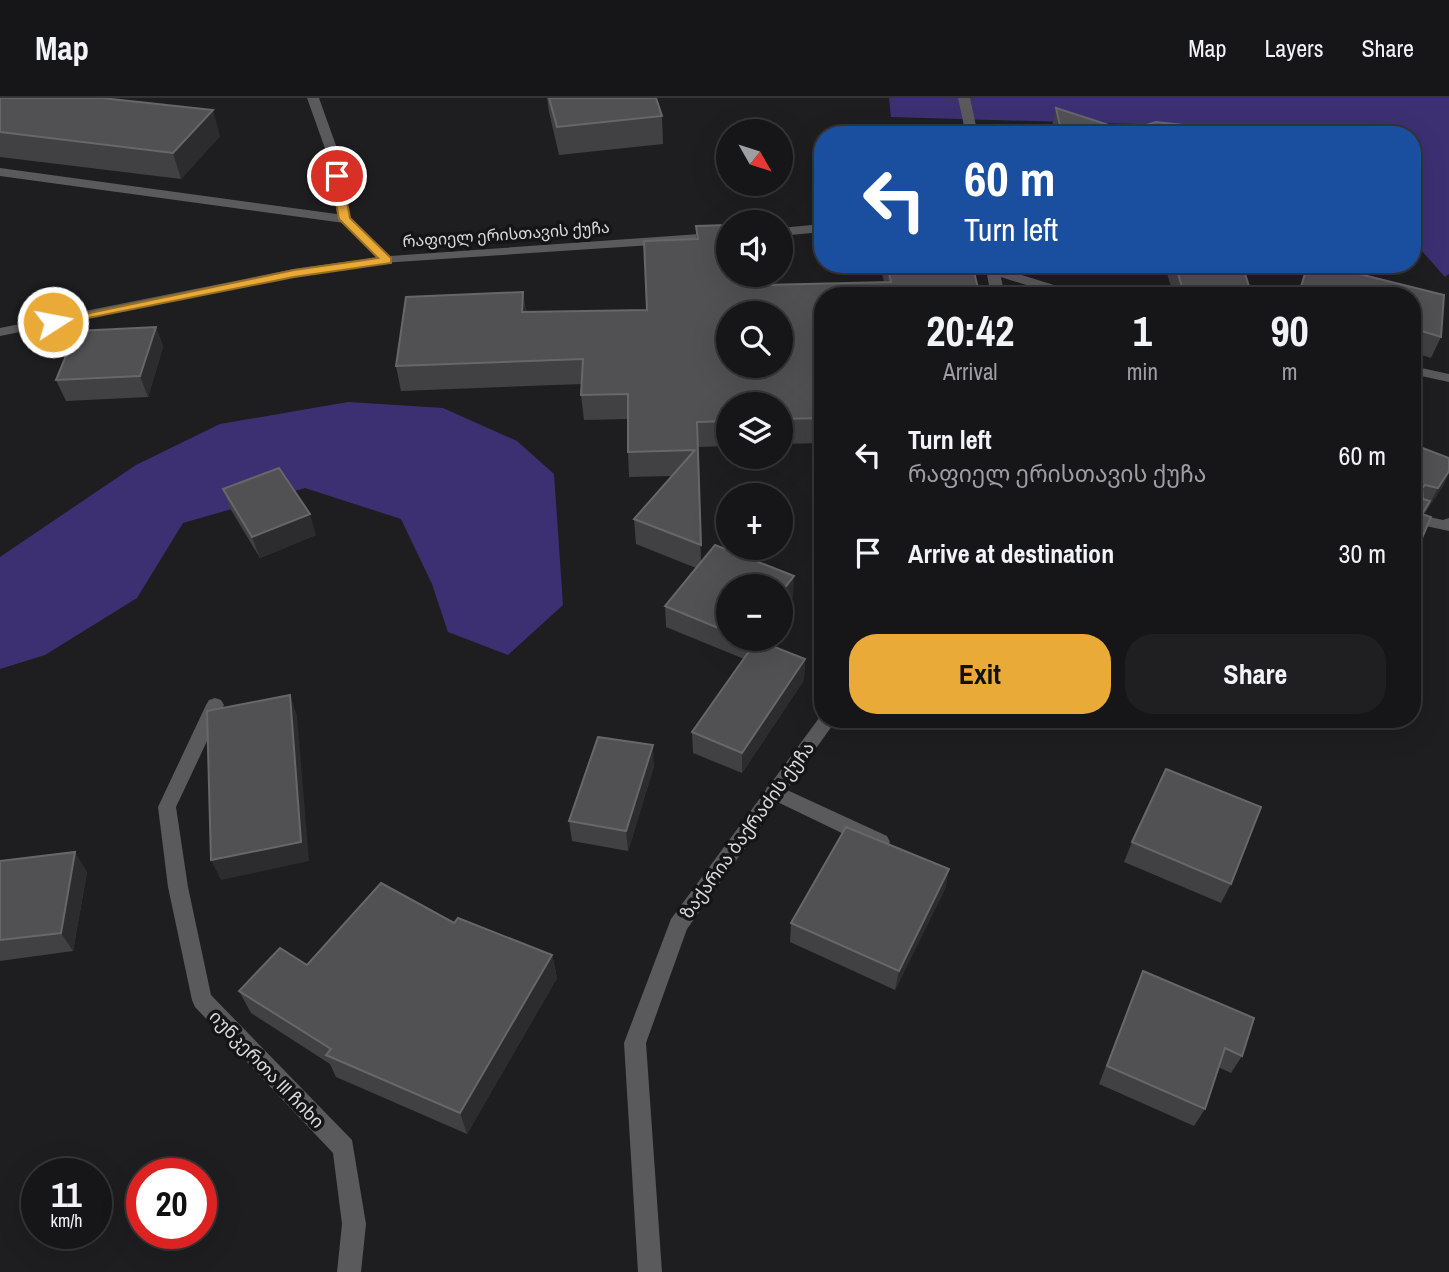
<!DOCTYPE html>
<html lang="en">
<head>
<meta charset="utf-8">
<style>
	:root { --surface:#161619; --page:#1f1f22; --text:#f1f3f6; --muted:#9e9fa2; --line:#353538; --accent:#eaaa38 }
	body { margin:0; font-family:"Archivo Narrow","Noto Sans Georgian",sans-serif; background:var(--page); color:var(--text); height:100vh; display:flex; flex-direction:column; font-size:26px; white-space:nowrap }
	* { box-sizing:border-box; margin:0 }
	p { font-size:23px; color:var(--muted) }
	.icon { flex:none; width:38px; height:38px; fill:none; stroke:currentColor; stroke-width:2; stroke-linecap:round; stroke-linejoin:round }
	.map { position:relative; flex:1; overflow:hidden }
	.details { position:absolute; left:814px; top:189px; width:607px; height:441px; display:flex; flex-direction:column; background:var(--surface); border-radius:28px; box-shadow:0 7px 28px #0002,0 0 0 2px var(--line) }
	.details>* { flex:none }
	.hud { position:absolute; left:814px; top:28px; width:607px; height:147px; border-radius:28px; box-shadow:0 7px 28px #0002,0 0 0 2px var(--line); background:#1a4fa0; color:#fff; overflow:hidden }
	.needle { width:46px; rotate:129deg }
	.tools { position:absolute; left:716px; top:21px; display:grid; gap:14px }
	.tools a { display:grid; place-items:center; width:77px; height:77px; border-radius:50%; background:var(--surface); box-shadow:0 7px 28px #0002,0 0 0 2px var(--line); font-size:35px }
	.speed { position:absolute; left:21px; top:1060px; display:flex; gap:14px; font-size:35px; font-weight:700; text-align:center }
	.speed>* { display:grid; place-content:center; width:91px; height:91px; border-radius:50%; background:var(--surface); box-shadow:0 7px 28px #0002,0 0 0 2px var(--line); line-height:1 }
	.speed small { font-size:18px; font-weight:400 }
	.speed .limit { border:10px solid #d22; background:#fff; color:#111 }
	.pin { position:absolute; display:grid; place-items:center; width:60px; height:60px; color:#fff; margin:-30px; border:4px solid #fff; border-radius:50%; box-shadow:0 2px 7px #0007 }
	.me { position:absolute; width:77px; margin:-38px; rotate:79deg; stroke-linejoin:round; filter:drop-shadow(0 0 5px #0008) }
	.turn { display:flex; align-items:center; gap:24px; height:147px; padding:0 35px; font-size:32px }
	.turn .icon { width:91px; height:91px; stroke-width:2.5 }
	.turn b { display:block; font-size:49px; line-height:60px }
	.eta { display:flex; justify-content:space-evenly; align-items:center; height:119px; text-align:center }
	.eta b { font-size:42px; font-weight:800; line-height:49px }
	.button { display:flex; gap:14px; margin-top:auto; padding:14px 35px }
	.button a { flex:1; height:80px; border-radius:28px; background:var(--accent); color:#111; font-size:28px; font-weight:800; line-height:80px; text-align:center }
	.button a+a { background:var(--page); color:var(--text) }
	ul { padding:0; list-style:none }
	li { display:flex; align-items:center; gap:21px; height:98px; padding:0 35px }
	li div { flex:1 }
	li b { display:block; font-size:26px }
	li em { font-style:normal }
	header { display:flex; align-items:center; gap:42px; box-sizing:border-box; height:98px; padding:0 35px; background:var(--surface); border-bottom:2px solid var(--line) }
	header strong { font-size:33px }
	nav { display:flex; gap:38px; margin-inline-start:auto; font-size:24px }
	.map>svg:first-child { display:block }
	.green { fill:#3c3073 }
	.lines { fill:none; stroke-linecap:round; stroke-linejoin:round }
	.service { fill:#5a5a5c; fill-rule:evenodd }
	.minor { fill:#5a5a5c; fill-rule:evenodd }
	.wall { fill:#414144 }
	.shaded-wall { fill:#2c2c2f }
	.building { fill:#515154; stroke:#67676a; stroke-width:2; fill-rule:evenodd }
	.route { fill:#eaaa38; stroke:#986e24; stroke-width:2 }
	.labels { text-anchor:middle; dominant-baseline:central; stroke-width:7; stroke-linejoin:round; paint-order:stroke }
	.far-street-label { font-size:16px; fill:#dbdbdd; stroke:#151518 }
	.street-label { font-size:18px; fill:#dbdbdd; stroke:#151518 }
</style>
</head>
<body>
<header>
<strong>Map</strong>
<nav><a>Map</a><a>Layers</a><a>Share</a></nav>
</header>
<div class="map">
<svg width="1449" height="1174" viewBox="0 0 1449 1174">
	<rect width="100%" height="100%" fill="#1e1e21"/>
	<!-- green -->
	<g class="green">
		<path d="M 889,0 L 1449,0 L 1449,176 L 1445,179 L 1412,142 L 1412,37 L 1314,37 L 1307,31 L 891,19 Z"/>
		<path d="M 348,304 L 443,310 L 517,343 L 554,376 L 563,507 L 508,557 L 448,534 L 432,486 L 401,421 L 305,390 L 183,425 L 137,500 L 45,557 L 0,571 L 0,459 L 136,367 L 220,326 Z"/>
	</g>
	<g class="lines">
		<!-- service -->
		<g class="service">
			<path d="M 0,70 L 344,117 L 350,121 L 344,125 L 0,78 Z"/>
			<path d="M 387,158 L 392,159 L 392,165 L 294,179 L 0,238 L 0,230 L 294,171 Z"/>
			<path d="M 993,168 L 1080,195 L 1081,198 L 1061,198 L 988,175 L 986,172 Z"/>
			<path d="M 1412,268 L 1449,276 L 1449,284 L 1412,276 Z"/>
			<path d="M 1412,415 L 1443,422 L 1449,420 L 1449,433 L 1412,425 Z"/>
			<path d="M 215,600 L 221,602 L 224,607 L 176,709 L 188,789 L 211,897 L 352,1042 L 366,1126 L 361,1174 L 337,1174 L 342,1126 L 333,1055 L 195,909 L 192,902 L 168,789 L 158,709 L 206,607 L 209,602 Z"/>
			<path d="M 774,686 L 887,738 L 890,744 L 887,750 L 880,752 L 873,750 L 767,699 L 765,694 L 767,689 Z"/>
		</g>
		<!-- minor -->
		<g class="minor">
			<path d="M 307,0 L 319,0 L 339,56 L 350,120 L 390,158 L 728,134 L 728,142 L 382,165 L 338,121 L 327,56 Z"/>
			<path d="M 958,0 L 970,0 L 978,37 L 966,37 Z"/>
			<path d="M 822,126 L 822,134 L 780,138 L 780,130 Z"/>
			<path d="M 985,166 L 998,166 L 1005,198 L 991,198 Z"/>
			<path d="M 822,616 L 822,621 L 837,621 L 687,831 L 646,945 L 662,1174 L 638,1174 L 624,945 L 671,821 Z"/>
		</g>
	</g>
	<!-- wall -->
	<g class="wall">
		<path d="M 0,0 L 220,38 L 181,81 L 0,59 Z"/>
		<path d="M 547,0 L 656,0 L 662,18 L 663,46 L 559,57 L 549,14 Z"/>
		<path d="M 1056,10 L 1127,33 L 1207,37 L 1054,37 L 1052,29 Z"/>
		<path d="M 696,128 L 763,187 L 884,184 L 880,166 L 972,166 L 979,194 L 822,198 L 822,345 L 780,346 L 780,306 L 728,306 L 728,348 L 698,349 L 701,464 L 793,499 L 728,488 L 728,541 L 762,541 L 760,543 L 805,561 L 804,582 L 742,675 L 693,655 L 692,634 L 744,561 L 666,529 L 665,508 L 696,470 L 636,446 L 634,421 L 672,378 L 629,379 L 628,354 L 628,321 L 584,322 L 581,297 L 582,286 L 401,293 L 396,268 L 523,194 L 526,214 L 647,212 L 696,141 Z"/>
		<path d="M 1164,166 L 1242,166 L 1252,198 L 1174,198 Z"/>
		<path d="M 1307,166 L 1319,166 L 1444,197 L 1441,239 L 1431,260 L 1412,254 L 1412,198 L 1297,198 Z"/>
		<path d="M 156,229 L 163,249 L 148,299 L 66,303 L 56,282 Z"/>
		<path d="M 1412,346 L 1449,360 L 1449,375 L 1443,388 L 1425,415 L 1424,415 L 1423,416 Z"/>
		<path d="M 223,391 L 316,437 L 260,460 L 231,412 Z"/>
		<path d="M 654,668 L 628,753 L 572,743 L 569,723 Z"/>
		<path d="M 1132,744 L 1231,786 L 1221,805 L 1124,764 Z"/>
		<path d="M 0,763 L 87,774 L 73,853 L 0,863 Z"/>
		<path d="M 949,771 L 945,791 L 895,892 L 790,844 L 791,825 Z"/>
		<path d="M 454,825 L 552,857 L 557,880 L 467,1036 L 336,979 L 330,966 L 251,915 L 239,893 L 307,867 Z"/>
		<path d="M 1143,873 L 1242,958 L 1231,975 L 1218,969 L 1205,1011 L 1194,1028 L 1099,986 L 1135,891 Z"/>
	</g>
	<!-- shaded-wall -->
	<g class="shaded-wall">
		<path d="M 213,12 L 220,38 L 181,81 L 173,55 Z"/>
		<path d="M 523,194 L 526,219 L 522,214 Z"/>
		<path d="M 156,229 L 163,249 L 148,299 L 140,278 Z"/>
		<path d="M 1449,373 L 1449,375 L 1443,388 L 1425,415 L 1438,390 Z"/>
		<path d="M 310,416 L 316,437 L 260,460 L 252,439 Z"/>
		<path d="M 794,478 L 793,499 L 780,516 L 780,496 Z"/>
		<path d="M 747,541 L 762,541 L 746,562 Z"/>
		<path d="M 805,561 L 804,582 L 742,675 L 742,655 Z"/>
		<path d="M 290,597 L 297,618 L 309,763 L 221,782 L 211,762 Z"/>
		<path d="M 653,647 L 654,668 L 628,753 L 626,733 Z"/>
		<path d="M 75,754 L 87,774 L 73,853 L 61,835 Z"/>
		<path d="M 949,771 L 945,791 L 895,892 L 899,873 Z"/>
		<path d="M 552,857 L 557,880 L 467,1036 L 460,1015 Z"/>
	</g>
	<!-- building -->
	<g class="building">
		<path d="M 0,0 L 102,0 L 213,12 L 173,55 L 0,34 Z"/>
		<path d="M 549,0 L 656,0 L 662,18 L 557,29 Z"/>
		<path d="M 1056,10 L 1127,33 L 1156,24 L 1193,28 L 1207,37 L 1062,37 Z"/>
		<path d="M 728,127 L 728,177 L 762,177 L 763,187 L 891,184 L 887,166 L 972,166 L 979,194 L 991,194 L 991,198 L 822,198 L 822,320 L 780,321 L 780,306 L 728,306 L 728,323 L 697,324 L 701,447 L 634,421 L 695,352 L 628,354 L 628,296 L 581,297 L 583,261 L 396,268 L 406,199 L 523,194 L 522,214 L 647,212 L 644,143 L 698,141 L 696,128 ZM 728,215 L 780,215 L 780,268 L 728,268 Z"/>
		<path d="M 1175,166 L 1242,166 L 1252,198 L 1178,198 L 1183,192 Z"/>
		<path d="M 1308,166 L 1319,166 L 1444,197 L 1441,239 L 1412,230 L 1412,198 L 1317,198 L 1300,192 Z"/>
		<path d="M 156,229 L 140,278 L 56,282 L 76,233 Z"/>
		<path d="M 1412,346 L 1449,360 L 1449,373 L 1438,390 L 1425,387 L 1422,390 L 1423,401 L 1430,403 L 1422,416 L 1431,419 L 1412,463 Z"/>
		<path d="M 279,370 L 310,416 L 252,439 L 223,391 Z"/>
		<path d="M 715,447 L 794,478 L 780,496 L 780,488 L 728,488 L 728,534 L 665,508 Z"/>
		<path d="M 757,542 L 805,561 L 742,655 L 692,634 Z"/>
		<path d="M 290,597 L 301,744 L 211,762 L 207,613 Z"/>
		<path d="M 598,639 L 653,647 L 626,733 L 569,723 Z"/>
		<path d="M 1166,671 L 1261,709 L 1231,786 L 1132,744 Z"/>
		<path d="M 846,729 L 949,771 L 899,873 L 791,825 Z"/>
		<path d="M 75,754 L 61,835 L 0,842 L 0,763 Z"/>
		<path d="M 381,785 L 454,825 L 458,820 L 552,857 L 460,1015 L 326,957 L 331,951 L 239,893 L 280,850 L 307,867 Z"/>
		<path d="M 1143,873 L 1254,920 L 1242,958 L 1225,950 L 1205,1011 L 1107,968 Z"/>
	</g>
	<!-- route -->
	<path class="route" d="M 337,75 L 342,78 L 350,120 L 391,160 L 391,165 L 294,179 L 53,227 L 47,224 L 294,172 L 378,160 L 339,121 L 331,78 Z"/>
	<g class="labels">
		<!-- far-street labels -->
		<g class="far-street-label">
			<text transform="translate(506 136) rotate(-4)">რაფიელ ერისთავის ქუჩა</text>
		</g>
		<!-- street labels -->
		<g class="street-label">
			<text transform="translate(747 732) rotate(-54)">ზაქარია ბაქრაძის ქუჩა</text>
			<text transform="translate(267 971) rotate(46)">იუნკერთა III ჩიხი</text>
		</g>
	</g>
</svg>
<div class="tools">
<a><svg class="needle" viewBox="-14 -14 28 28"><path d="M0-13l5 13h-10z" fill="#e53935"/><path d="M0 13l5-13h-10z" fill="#9e9fa2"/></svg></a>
<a><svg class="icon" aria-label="sound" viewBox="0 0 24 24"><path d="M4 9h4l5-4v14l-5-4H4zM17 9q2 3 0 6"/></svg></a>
<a><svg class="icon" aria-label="search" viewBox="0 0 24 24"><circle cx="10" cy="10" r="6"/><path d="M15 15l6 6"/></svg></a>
<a><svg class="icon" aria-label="layers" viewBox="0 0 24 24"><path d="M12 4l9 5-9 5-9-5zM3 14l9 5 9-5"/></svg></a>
<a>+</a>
<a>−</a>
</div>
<div class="speed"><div>11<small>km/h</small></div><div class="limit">20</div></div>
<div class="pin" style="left:337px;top:78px;background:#d93025"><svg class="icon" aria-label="arrive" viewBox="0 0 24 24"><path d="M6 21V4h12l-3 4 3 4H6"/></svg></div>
<svg class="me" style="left:53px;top:224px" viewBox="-20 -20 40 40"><circle r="17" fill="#eaaa38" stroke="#fff" stroke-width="3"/><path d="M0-11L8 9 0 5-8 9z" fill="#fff"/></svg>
<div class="hud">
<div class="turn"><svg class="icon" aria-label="left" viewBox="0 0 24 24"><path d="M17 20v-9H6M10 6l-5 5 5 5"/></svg><div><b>60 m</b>Turn left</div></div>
</div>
<section class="details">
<div class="eta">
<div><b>20:42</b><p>Arrival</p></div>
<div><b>1</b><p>min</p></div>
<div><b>90</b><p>m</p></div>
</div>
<ul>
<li><svg class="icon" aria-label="left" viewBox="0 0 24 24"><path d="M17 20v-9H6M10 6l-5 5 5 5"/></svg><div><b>Turn left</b><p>რაფიელ ერისთავის ქუჩა</p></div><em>60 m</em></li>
<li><svg class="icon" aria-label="arrive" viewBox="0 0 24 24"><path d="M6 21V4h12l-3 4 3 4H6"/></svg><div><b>Arrive at destination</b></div><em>30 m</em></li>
</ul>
<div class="button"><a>Exit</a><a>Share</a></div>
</section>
</div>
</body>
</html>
